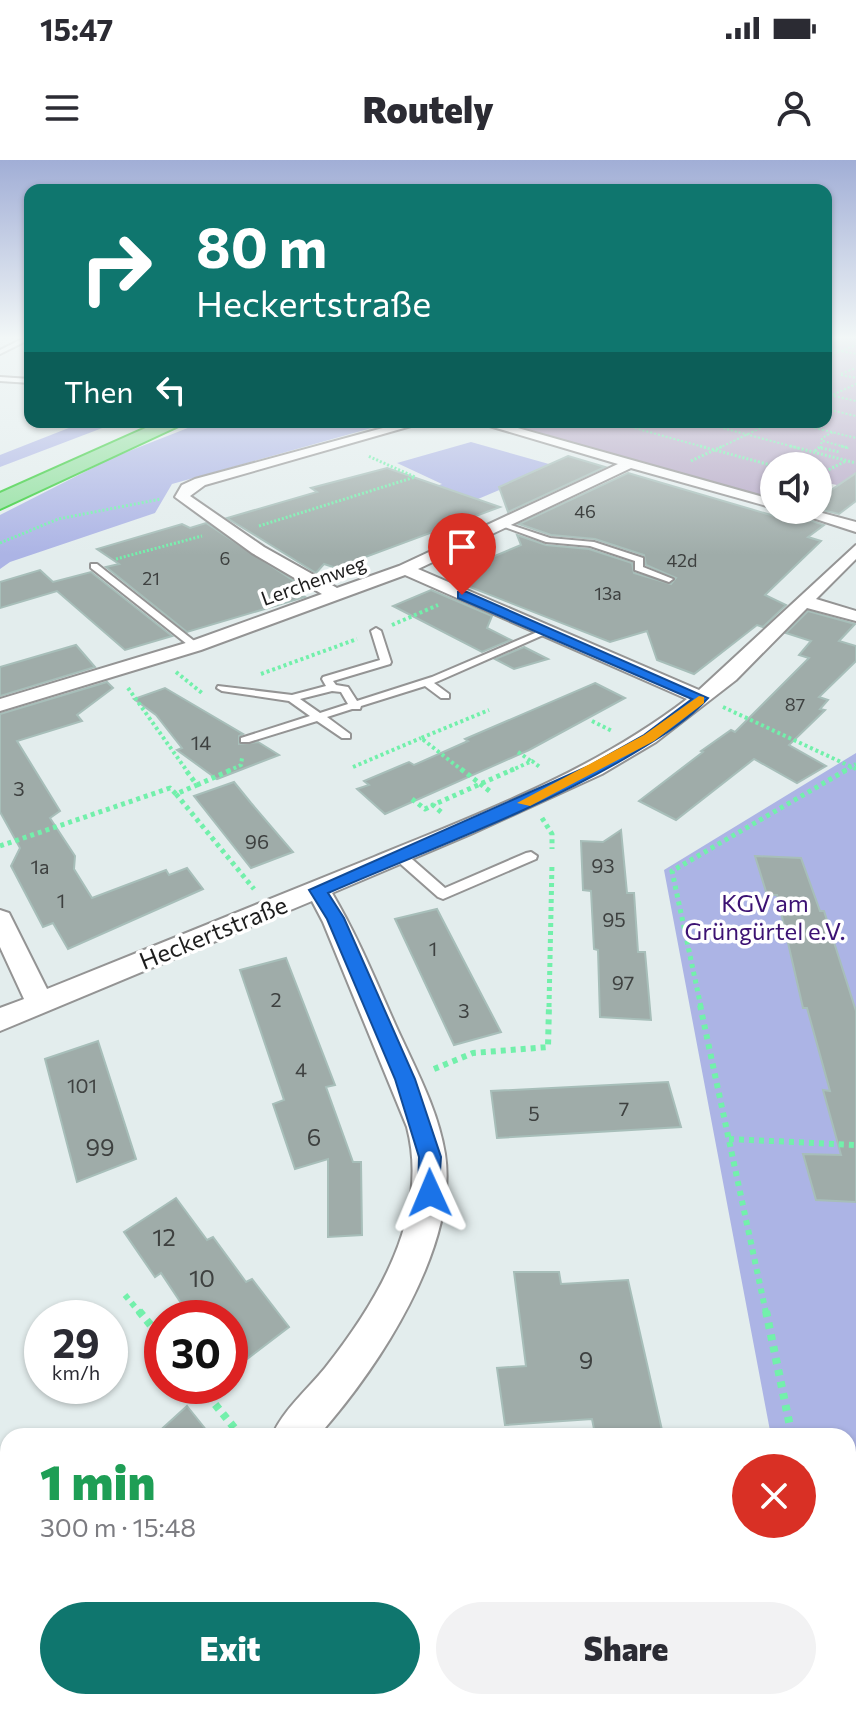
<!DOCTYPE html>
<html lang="en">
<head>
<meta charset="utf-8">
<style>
	:root { --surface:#fff; --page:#f2f2f3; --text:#2b2b33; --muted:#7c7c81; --accent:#0f766e }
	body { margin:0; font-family:Commissioner,sans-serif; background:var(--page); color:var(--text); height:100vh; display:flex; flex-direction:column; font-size:30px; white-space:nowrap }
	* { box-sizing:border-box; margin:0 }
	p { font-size:26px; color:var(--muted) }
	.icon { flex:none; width:44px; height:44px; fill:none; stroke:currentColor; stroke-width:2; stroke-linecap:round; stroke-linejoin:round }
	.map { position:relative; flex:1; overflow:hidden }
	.details { position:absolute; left:0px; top:1268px; width:856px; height:282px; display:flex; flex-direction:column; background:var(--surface); border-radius:24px 24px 0 0; box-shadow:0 2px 6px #0004 }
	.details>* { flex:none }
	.hud { position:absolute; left:24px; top:24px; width:808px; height:244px; border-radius:16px; box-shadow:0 2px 6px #0004; background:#0f766e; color:#fff; overflow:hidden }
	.tools { position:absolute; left:760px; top:292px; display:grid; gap:16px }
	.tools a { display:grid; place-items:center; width:72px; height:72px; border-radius:50%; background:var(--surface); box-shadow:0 2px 6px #0004; font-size:40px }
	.speed { position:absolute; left:24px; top:1140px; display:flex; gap:16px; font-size:40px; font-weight:700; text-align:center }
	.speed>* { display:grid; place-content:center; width:104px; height:104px; border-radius:50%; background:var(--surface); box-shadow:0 2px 6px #0004; line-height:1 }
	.speed small { font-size:20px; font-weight:400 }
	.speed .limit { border:12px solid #d22; background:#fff; color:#111 }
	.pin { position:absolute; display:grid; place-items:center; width:68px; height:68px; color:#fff; margin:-82px -34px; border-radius:50% 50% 50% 0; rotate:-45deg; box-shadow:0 0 8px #0007 }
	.pin .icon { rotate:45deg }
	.me { position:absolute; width:88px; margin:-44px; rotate:359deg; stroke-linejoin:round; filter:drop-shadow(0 0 6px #0008) }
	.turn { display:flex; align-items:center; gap:28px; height:168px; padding:0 40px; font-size:36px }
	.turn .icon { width:104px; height:104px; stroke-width:2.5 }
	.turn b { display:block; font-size:56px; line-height:68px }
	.then { display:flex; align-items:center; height:76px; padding:0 40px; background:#0003; gap:16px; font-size:30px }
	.round { display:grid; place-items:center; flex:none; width:84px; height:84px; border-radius:42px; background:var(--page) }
	.headline { display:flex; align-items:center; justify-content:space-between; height:136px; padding:0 40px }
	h1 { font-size:48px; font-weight:800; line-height:60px; color:#1e9e55 }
	.cta { display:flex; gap:16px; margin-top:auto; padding:16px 40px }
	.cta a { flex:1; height:92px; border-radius:48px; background:var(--accent); color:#fff; font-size:32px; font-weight:800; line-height:92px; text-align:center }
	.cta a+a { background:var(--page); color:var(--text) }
	.status { display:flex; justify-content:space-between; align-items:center; height:56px; padding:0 40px; background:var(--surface); direction:ltr }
	.status svg { height:22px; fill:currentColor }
	header { display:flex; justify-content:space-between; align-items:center; height:104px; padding:0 40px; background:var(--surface); font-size:36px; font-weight:800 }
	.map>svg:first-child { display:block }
	.grass { fill:#acb4e5 }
	.cemetery { fill:#b5a6c5 }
	.building { fill:#9faca9; stroke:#a7beb9; stroke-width:2 }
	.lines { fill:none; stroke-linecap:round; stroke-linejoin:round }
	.lane-casing { stroke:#949494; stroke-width:4 }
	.street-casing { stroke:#949494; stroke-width:4 }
	.highway-casing { stroke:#2fcc31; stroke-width:4 }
	.path-far5 { stroke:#72f0ab; stroke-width:2; stroke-dasharray:2 2; stroke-linecap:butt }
	.path-far4 { stroke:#72f0ab; stroke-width:3; stroke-dasharray:2 2; stroke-linecap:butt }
	.path-far3 { stroke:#72f0ab; stroke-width:4; stroke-dasharray:3 3; stroke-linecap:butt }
	.path-far2 { stroke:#72f0ab; stroke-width:5; stroke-dasharray:4 4; stroke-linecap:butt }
	.path-far1 { stroke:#72f0ab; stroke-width:6; stroke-dasharray:5 5; stroke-linecap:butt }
	.path { stroke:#72f0ab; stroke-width:8; stroke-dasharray:6 6; stroke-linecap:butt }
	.lane { fill:#fff; fill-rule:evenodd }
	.street { fill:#fff; fill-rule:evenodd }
	.highway { fill:#90e09d; fill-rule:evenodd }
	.route { fill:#1a73e8; stroke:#114b97; stroke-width:2 }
	.slow { fill:#f59e0b }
	.labels { text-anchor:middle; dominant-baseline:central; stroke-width:7; stroke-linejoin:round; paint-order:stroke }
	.far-number-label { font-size:18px; fill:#3e4140 }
	.far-street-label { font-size:20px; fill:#1d1d1d; stroke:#fff }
	.number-label { font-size:20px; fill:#3e4140 }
	.park-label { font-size:24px; fill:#3c1273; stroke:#fff }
	.street-label { font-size:24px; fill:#1d1d1d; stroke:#fff }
	.near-number-label { font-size:24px; fill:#3e4140 }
</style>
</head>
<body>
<div class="status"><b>15:47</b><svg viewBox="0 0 49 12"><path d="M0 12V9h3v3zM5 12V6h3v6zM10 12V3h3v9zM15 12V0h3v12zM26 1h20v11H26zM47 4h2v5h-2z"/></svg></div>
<header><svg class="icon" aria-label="menu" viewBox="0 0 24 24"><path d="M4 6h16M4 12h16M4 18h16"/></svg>Routely<svg class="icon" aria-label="person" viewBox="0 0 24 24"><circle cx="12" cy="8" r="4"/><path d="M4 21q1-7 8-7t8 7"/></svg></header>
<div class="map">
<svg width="856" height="1549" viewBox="0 0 856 1549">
	<rect width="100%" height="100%" fill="#e3eded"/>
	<!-- grass -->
	<g class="grass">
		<path d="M 84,262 L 118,262 L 0,307 L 0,295 Z"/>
		<path d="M 203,262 L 393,262 L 172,324 L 155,353 L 10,402 L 0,409 L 0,355 L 114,297 Z"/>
		<path d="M 471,282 L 556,306 L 459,347 L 285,381 L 442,324 L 397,303 Z"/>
		<path d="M 856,593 L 856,1342 L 848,1341 L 848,1276 L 771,1276 L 664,710 Z"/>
	</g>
	<!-- cemetery -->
	<path class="cemetery" d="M 826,178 L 856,178 L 856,323 L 846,327 L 823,322 L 818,324 L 818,306 L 774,306 L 774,339 L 512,266 L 533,262 L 826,262 Z"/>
	<!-- building -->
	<g class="building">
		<path d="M 568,296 L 605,307 L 508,352 L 499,327 Z"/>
		<path d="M 387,308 L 500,347 L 336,408 L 324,404 L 316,413 L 227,358 L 317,332 L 311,328 Z"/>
		<path d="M 628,313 L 788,360 L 795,355 L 824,365 L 808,377 L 821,381 L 765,435 L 786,445 L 763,467 L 757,465 L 694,514 L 657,500 L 647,471 L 610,482 L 452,420 L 472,411 L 466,408 L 521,385 L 517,375 L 546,385 L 589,389 L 632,403 L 634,413 L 671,424 L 676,418 L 646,405 L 644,395 L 595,379 L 551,375 L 519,364 Z"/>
		<path d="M 856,313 L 856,341 L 839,354 L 818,349 L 818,339 Z"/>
		<path d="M 206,363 L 297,423 L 288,426 L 305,437 L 187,472 L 106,407 L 119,404 L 97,389 L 182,364 L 190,368 Z"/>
		<path d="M 40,410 L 53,422 L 91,412 L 172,476 L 125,490 L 57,431 L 0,448 L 0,422 Z"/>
		<path d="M 431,430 L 492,456 L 487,468 L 511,480 L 482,492 L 393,446 Z"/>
		<path d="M 808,451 L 855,464 L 839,481 L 856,486 L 856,501 L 819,537 L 828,540 L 820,549 L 825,550 L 789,585 L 826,606 L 797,623 L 754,599 L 676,660 L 639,641 L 703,592 L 701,591 L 731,570 L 735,572 L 809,498 L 799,495 L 811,481 L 786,473 Z"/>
		<path d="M 76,485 L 95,507 L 0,536 L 0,507 Z"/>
		<path d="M 524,487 L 548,499 L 514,509 L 495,499 Z"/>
		<path d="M 107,522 L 113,528 L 77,555 L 82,561 L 17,581 L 60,651 L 50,658 L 75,696 L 74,709 L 92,738 L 166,710 L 169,715 L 187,708 L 203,729 L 68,789 L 53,763 L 43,767 L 11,706 L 20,688 L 0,652 L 0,554 Z"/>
		<path d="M 595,523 L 625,538 L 529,590 L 385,654 L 357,629 L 369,625 L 364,621 L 409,602 L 414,605 L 468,581 L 465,579 Z"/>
		<path d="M 165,528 L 243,574 L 239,576 L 239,584 L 258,582 L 279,595 L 217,619 L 177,590 L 182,588 L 156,555 L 134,539 Z"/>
		<path d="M 234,622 L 251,643 L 293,692 L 251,708 L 194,636 Z"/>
		<path d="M 621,670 L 627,733 L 634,733 L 638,792 L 645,792 L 651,860 L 600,857 L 598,790 L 594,789 L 591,731 L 583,730 L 581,681 L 603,682 Z"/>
		<path d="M 755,696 L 801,698 L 820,751 L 824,751 L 856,851 L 856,1042 L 816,1040 L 803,994 L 841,995 L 823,930 L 830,931 L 807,848 L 803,848 L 777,735 L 767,735 Z"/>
		<path d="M 437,749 L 467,807 L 501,872 L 454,885 L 395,759 Z"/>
		<path d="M 286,798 L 335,925 L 326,927 L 353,1002 L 361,1002 L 362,1075 L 328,1077 L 328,999 L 295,1009 L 273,944 L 284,940 L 240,810 Z"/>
		<path d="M 98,881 L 136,999 L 77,1022 L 45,899 Z"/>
		<path d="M 668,922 L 681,967 L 497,978 L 491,931 Z"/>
		<path d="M 176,1038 L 207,1080 L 213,1077 L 246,1122 L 252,1119 L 289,1167 L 230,1212 L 230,1158 L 191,1158 L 161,1113 L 155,1117 L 124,1072 Z"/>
		<path d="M 514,1112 L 559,1112 L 561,1124 L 628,1120 L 662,1270 L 595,1274 L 592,1259 L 505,1265 L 497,1208 L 526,1206 Z"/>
		<path d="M 187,1246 L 211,1276 L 154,1276 Z"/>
	</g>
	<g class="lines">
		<defs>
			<g id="lane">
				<path d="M 24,178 L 30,179 L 0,194 L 0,190 Z"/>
				<path d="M 0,217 L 30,219 L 30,223 L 0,221 Z"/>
				<path d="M 502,362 L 550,378 L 594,382 L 643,398 L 643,407 L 673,419 L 669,422 L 635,410 L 635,401 L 590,386 L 546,382 L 502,366 Z"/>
				<path d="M 91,404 L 97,404 L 198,484 L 198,488 L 192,488 L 91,408 Z"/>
				<path d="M 376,468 L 381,471 L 391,502 L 390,504 L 333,521 L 336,525 L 348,527 L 357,541 L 432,517 L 542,470 L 550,472 L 434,523 L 449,534 L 449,538 L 441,538 L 425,526 L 361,546 L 360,549 L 352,549 L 327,557 L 350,574 L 350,578 L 342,578 L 317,561 L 249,582 L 241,582 L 241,578 L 310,556 L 289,541 L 222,531 L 217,528 L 218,526 L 292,535 L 326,526 L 322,519 L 323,517 L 380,500 L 371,471 ZM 332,531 L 341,532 L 348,544 L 320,553 L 300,539 Z"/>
				<path d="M 400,692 L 405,693 L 445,728 L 526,693 L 531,692 L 537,696 L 536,699 L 443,739 L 438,737 L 395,699 L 394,696 Z"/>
			</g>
			<g id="street">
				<path d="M 405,262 L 425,262 L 205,325 L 190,336 L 264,387 L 337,428 L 399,406 L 618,304 L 476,262 L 496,262 L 774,340 L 774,348 L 631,308 L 418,409 L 699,530 L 856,385 L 856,399 L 816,439 L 856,451 L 856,461 L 807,448 L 736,520 L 656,582 L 602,614 L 471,674 L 332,733 C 357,775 375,819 395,864 C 414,906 438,949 445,994 C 459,1087 377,1210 318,1276 L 272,1276 C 283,1250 307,1230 325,1208 C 378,1141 430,1055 407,967 L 323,762 L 312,741 L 0,871 L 0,848 L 24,839 L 0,787 L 0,750 L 9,753 L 47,829 C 156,785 265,741 374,697 C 482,653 593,611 687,539 L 405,415 L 201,490 L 0,551 L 0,539 L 189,482 L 322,434 L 252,393 L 175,337 L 182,325 L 195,319 Z"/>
				<path d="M 788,350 L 811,350 L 856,362 L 856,372 Z"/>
				<path d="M 8,1478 L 8,1525 L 0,1528 L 0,1482 Z"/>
			</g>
			<path id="highway" d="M 159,262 L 187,262 L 0,349 L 0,333 Z"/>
		</defs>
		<!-- lane casing -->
		<use href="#lane" class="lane-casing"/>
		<!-- street casing -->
		<use href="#street" class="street-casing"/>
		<!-- highway casing -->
		<use href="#highway" class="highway-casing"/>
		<!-- path-far5 -->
		<g class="path-far5">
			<path d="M 826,188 L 856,194"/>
			<path d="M 826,197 L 856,185"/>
			<path d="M 841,214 L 856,208"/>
			<path d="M 841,215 L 856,218"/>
			<path d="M 834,236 L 856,241"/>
			<path d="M 826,238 L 856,224"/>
			<path d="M 826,249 L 856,256"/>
			<path d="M 642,262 L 631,267 L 707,288"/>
			<path d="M 700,262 L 798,288"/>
			<path d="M 791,262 L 856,278"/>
			<path d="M 823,281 L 848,288"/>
			<path d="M 719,288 L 773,262"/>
			<path d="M 821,288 L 822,278 L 833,272"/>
		</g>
		<!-- path-far4 -->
		<g class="path-far4">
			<path d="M 700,286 L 774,306"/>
			<path d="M 790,286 L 856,303"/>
			<path d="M 841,286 L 849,288"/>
			<path d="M 821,288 L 839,292"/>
			<path d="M 815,291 L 821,286"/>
			<path d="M 691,301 L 723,286"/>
			<path d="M 818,315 L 846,301"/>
			<path d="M 259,366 L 415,317 L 368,296"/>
			<path d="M 0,383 L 58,359 L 161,339"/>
			<path d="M 116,399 L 202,376"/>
		</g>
		<!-- path-far3 -->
		<g class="path-far3">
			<path d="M 392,465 L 438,445"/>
			<path d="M 176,512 L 202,533"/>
			<path d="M 261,514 L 357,479"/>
			<path d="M 128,528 L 187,611"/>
			<path d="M 723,547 L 856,609"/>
			<path d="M 592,561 L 612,571"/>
			<path d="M 518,592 L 531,601"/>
			<path d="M 353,607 L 421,578"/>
			<path d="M 228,611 L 241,605 L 242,598"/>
			<path d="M 463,611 L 421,578 L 489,550"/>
			<path d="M 510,611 L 532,601 L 541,608"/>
			<path d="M 844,611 L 856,604"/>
		</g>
		<!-- path-far2 -->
		<g class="path-far2">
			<path d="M 461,609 L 492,633"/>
			<path d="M 197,625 L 233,609"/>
			<path d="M 176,634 L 254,729"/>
			<path d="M 412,639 L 425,649 L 433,645"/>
			<path d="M 441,652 L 433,645 L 514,609"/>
			<path d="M 542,658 L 552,674 L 552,689"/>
			<path d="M 0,686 L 170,628 L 176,634 L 197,625 L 185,609"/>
			<path d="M 549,847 L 552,703"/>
			<path d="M 701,847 L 672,711 L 848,609"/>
		</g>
		<!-- path-far1 -->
		<g class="path-far1">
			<path d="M 700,845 L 766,1153"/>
			<path d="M 434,909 L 473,893 L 548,887 L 549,845"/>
			<path d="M 729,979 L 856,985"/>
			<path d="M 125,1135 L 140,1153"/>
		</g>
		<!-- path -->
		<g class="path">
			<path d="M 139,1151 L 162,1179"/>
			<path d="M 766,1151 L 792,1276"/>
			<path d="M 200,1226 L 241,1276"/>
		</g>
		<!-- lane -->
		<use href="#lane" class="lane"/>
		<!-- street -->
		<use href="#street" class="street"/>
		<!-- highway -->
		<use href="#highway" class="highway"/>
	</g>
	<!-- sky -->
	<linearGradient id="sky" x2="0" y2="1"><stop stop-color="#a1aed6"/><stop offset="0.45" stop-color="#f2f7f7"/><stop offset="1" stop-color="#f2f7f7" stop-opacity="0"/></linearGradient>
	<rect width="856" height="395" fill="url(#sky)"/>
	<!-- route -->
	<path class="route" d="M 458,432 L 467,432 L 708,538 C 686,563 652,582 624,599 C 530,653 427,690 328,733 L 344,758 L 415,919 L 441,997 L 438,1040 L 430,1043 L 421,1040 L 418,1033 L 419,997 L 395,919 L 327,759 L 309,730 L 589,606 L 644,575 L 692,539 L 458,438 Z"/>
	<!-- slow -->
	<path class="slow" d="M 699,536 L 704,537 L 704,543 L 654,581 L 530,646 L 517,643 L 644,575 Z"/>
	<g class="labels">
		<!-- far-number labels -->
		<g class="far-number-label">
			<text x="585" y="351">46</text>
			<text x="225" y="398">6</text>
			<text x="682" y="400">42d</text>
			<text x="151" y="418">21</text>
			<text x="608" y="433">13a</text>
			<text x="795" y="544">87</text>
		</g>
		<!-- far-street labels -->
		<g class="far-street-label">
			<text transform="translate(313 420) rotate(-20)">Lerchenweg</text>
		</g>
		<!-- number labels -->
		<g class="number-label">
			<text x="201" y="582">14</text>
			<text x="19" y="628">3</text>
			<text x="257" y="681">96</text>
			<text x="603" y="705">93</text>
			<text x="40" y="706">1a</text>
			<text x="61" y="740">1</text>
			<text x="614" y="759">95</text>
			<text x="433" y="788">1</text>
			<text x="623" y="822">97</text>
			<text x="276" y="839">2</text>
			<text x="464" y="850">3</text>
			<text x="301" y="909">4</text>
			<text x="82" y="925">101</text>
			<text x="624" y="948">7</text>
			<text x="534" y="953">5</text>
		</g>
		<!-- park labels -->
		<g class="park-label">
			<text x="765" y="742">KGV am<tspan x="765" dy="28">Grüngürtel e.V.</tspan></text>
		</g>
		<!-- street labels -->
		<g class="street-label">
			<text transform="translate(213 772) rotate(-22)">Heckertstraße</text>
		</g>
		<!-- near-number labels -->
		<g class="near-number-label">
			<text x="314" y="976">6</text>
			<text x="100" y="986">99</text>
			<text x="164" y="1076">12</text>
			<text x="202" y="1117">10</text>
			<text x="586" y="1199">9</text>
		</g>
	</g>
</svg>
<div class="tools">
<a><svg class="icon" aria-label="sound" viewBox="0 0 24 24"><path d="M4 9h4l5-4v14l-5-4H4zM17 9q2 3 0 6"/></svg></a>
</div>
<div class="speed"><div>29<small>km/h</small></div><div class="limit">30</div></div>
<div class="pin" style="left:462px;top:435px;background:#d93025"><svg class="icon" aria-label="arrive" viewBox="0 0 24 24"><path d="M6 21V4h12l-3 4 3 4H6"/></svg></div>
<svg class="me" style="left:430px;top:1033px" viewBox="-20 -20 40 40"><path d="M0-17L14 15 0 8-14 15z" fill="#1a73e8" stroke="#fff" stroke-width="4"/></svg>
<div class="hud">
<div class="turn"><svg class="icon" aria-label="right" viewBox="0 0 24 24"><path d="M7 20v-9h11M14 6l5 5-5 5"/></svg><div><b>80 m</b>Heckertstraße</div></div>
<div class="then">Then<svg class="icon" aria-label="left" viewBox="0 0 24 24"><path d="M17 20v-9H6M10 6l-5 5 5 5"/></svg></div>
</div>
<section class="details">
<div class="headline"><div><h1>1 min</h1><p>300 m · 15:48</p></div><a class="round" style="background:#d93025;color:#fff"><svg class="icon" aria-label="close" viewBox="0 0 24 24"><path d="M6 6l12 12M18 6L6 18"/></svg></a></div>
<div class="cta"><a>Exit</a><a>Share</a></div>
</section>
</div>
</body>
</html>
